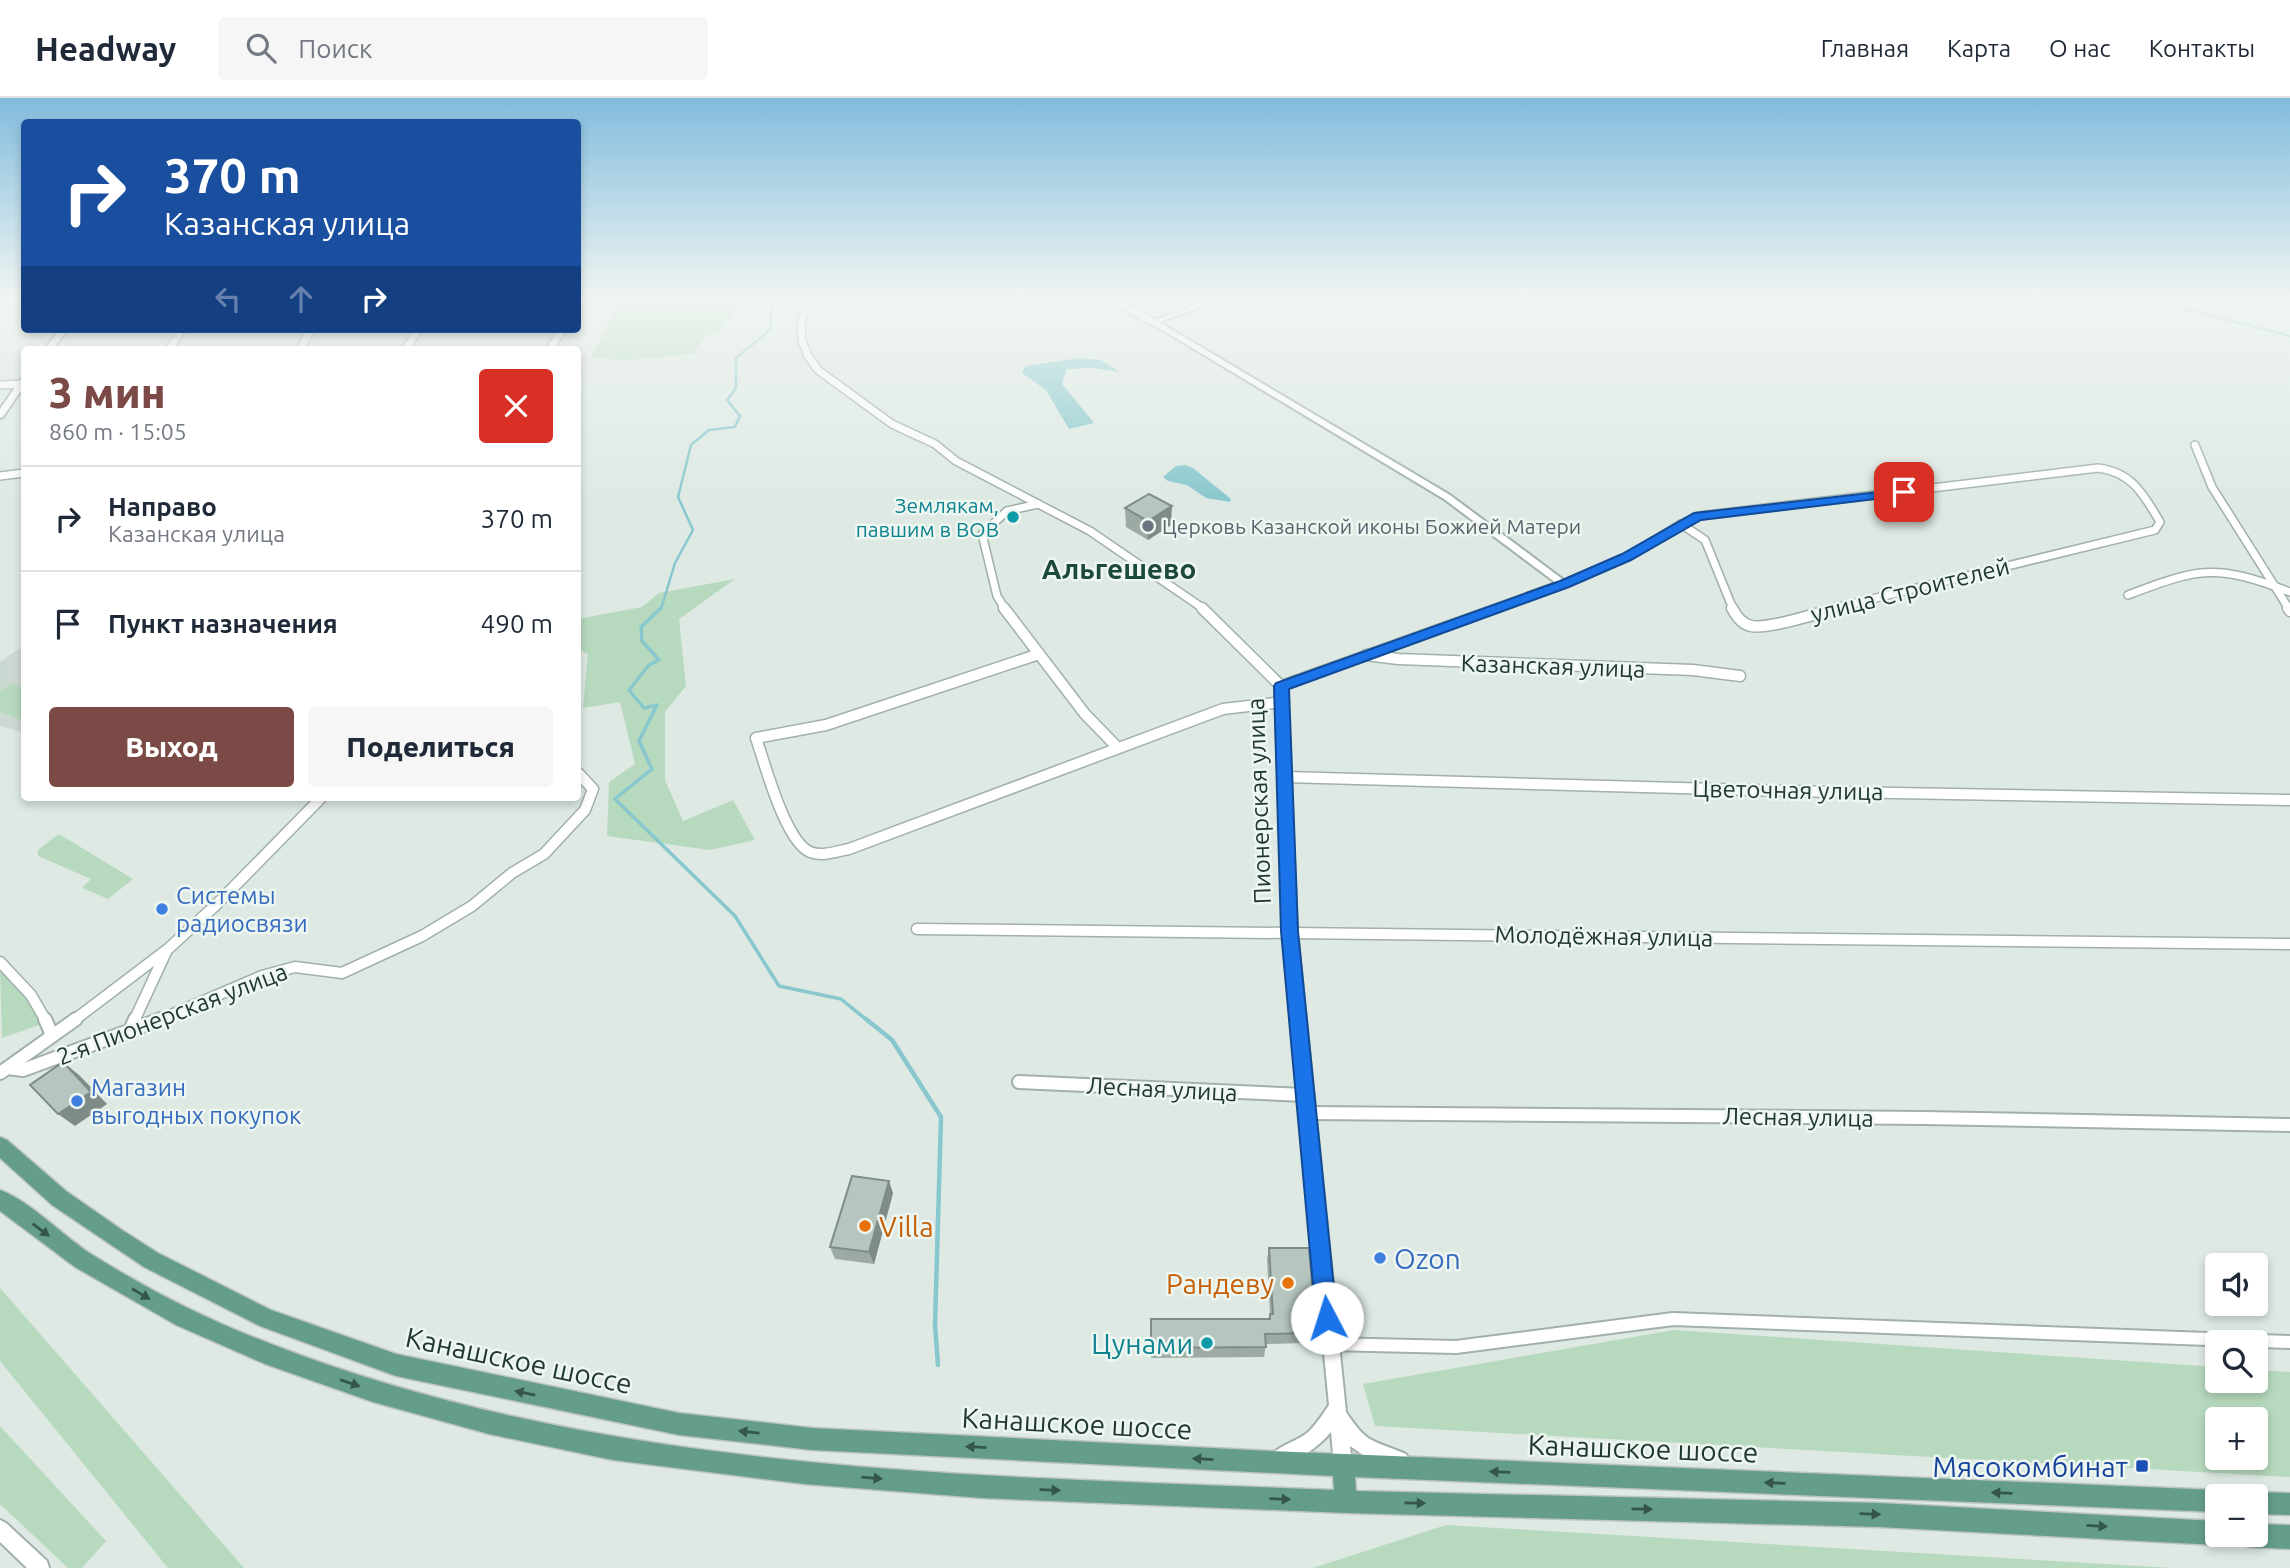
<!DOCTYPE html>
<html lang="ru">
<head>
<meta charset="utf-8">
<style>
	:root { --surface:#fff; --page:#f6f6f7; --text:#1f2937; --muted:#747a83; --line:#e0e1e3; --accent:#7c4a46 }
	body { margin:0; font-family:Ubuntu,sans-serif; background:var(--page); color:var(--text); height:100vh; display:flex; flex-direction:column; font-size:26px; white-space:nowrap }
	* { box-sizing:border-box; margin:0 }
	p { font-size:23px; color:var(--muted) }
	.icon { flex:none; width:38px; height:38px; fill:none; stroke:currentColor; stroke-width:2; stroke-linecap:round; stroke-linejoin:round }
	.map { position:relative; flex:1; overflow:hidden }
	.panel { position:absolute; left:21px; top:248px; width:560px; height:455px; display:flex; flex-direction:column; background:var(--surface); border-radius:7px; box-shadow:0 4px 10px #0003 }
	.panel>* { flex:none }
	.top-card { position:absolute; left:21px; top:21px; width:560px; height:214px; border-radius:7px; box-shadow:0 4px 10px #0003; background:#1a4fa0; color:#fff; overflow:hidden }
	.buttons { position:absolute; left:2205px; top:1155px; display:grid; gap:14px }
	.buttons a { display:grid; place-items:center; width:63px; height:63px; border-radius:7px; background:var(--surface); box-shadow:0 4px 10px #0003; font-size:35px }
	.pin { position:absolute; display:grid; place-items:center; width:60px; height:60px; color:#fff; margin:-30px; border-radius:14px; box-shadow:0 4px 10px #0006 }
	.me { position:absolute; width:77px; margin:-38px; rotate:355deg; stroke-linejoin:round; filter:drop-shadow(0 0 5px #0008) }
	.turn { display:flex; align-items:center; gap:24px; height:147px; padding:0 28px; font-size:32px }
	.turn .icon { width:91px; height:91px; stroke-width:2.5 }
	.turn b { display:block; font-size:49px; line-height:60px }
	.lanes { display:flex; align-items:center; height:66px; padding:0 28px; background:#0003; justify-content:center; gap:35px; direction:ltr }
	.lanes .off { opacity:.35 }
	.round { display:grid; place-items:center; flex:none; width:74px; height:74px; border-radius:7px; background:var(--page) }
	.headline { display:flex; align-items:center; justify-content:space-between; height:119px; padding:0 28px }
	h1 { font-size:42px; font-weight:800; line-height:52px; color:var(--accent) }
	.action { display:flex; gap:14px; margin-top:auto; padding:14px 28px }
	.action a { flex:1; height:80px; border-radius:7px; background:var(--accent); color:#fff; font-size:28px; font-weight:800; line-height:80px; text-align:center }
	.action a+a { background:var(--page); color:var(--text) }
	ul { padding:0; list-style:none }
	li { display:flex; align-items:center; gap:21px; height:105px; padding:0 28px; border-top:2px solid var(--line) }
	li div { flex:1 }
	li b { display:block; font-size:26px }
	li em { font-style:normal }
	header { display:flex; align-items:center; gap:42px; box-sizing:border-box; height:98px; padding:0 35px; background:var(--surface); border-bottom:2px solid var(--line) }
	header strong { font-size:33px }
	nav { display:flex; gap:38px; margin-inline-start:auto; font-size:24px }
	.search { width:490px; height:63px; background:var(--page); display:flex; align-items:center; gap:18px; box-sizing:border-box; padding:0 24px; border-radius:7px; color:var(--muted); font-size:26px }
	.map>svg:first-child { display:block }
	.built { fill:#ccd9d2 }
	.green { fill:#b7dabe; fill-rule:evenodd }
	.water { fill:#87c7cd }
	.lines { fill:none; stroke-linecap:round; stroke-linejoin:round }
	.stream-far2 { stroke:#87c7cd; stroke-width:2.5 }
	.stream-far1 { stroke:#87c7cd; stroke-width:3.5 }
	.stream { stroke:#87c7cd; stroke-width:4.5 }
	.minor-far2-casing { stroke:#a1b0aa; stroke-width:10 }
	.minor-far1-casing { stroke:#a1b0aa; stroke-width:13 }
	.minor-casing { stroke:#a1b0aa; stroke-width:16 }
	.tertiary-casing { stroke:#a1b0aa; stroke-width:4 }
	.primary-casing { stroke:#bcc3c1; stroke-width:3 }
	.minor-far2 { stroke:#fff; stroke-width:7 }
	.minor-far1 { stroke:#fff; stroke-width:10 }
	.minor { stroke:#fff; stroke-width:12 }
	.tertiary { fill:#fff; fill-rule:evenodd }
	.primary { fill:#649d8b; fill-rule:evenodd }
	.wall { fill:#9daaa4 }
	.shaded-wall { fill:#7f8b86 }
	.building { fill:#b6c6bf; stroke:#7f8b86; stroke-width:2 }
	.oneway { fill:#34564b }
	.route { fill:#1a73e8; stroke:#114b97; stroke-width:2 }
	.culture-dot { fill:#0f9aa8; stroke:#eef6f1; stroke-width:2.5 }
	.worship-dot { fill:#6b7280; stroke:#eef6f1; stroke-width:2.5 }
	.shop-dot { fill:#3f7fe0; stroke:#eef6f1; stroke-width:2.5 }
	.food-dot { fill:#e8710a; stroke:#eef6f1; stroke-width:2.5 }
	.transit-dot { fill:#1a4fb4; stroke:#eef6f1; stroke-width:2.5 }
	.labels { text-anchor:middle; dominant-baseline:central; stroke-width:5; stroke-linejoin:round; paint-order:stroke }
	.far-culture-label { font-size:21px; fill:#0d838f; stroke:#eef6f1; text-anchor:end }
	.far-worship-label { font-size:21px; fill:#5b616d; stroke:#eef6f1; text-anchor:start }
	.street-label { font-size:24px; fill:#203830; stroke:#eef6f1 }
	.shop-label { font-size:24px; fill:#366cbe; stroke:#eef6f1; text-anchor:start }
	.quarter-label { font-size:28px; font-weight:bold; fill:#1d493b; stroke:#eef6f1 }
	.near-food-label { font-size:28px; fill:#c56008; stroke:#eef6f1; text-anchor:start }
	.near-shop-label { font-size:28px; fill:#366cbe; stroke:#eef6f1; text-anchor:start }
	.near-culture-label { font-size:28px; fill:#0d838f; stroke:#eef6f1; text-anchor:end }
	.near-street-label { font-size:28px; fill:#203830; stroke:#eef6f1 }
	.near-transit-label { font-size:28px; fill:#164399; stroke:#eef6f1; text-anchor:end }
</style>
</head>
<body>
<header>
<strong>Headway</strong>
<div class="search"><svg class="icon" aria-label="search" viewBox="0 0 24 24"><circle cx="10" cy="10" r="6"/><path d="M15 15l6 6"/></svg>Поиск</div>
<nav><a>Главная</a><a>Карта</a><a>О нас</a><a>Контакты</a></nav>
</header>
<div class="map">
<svg width="2290" height="1470" viewBox="0 0 2290 1470">
	<rect width="100%" height="100%" fill="#dee9e3"/>
	<!-- built -->
	<path class="built" d="M 24,547 L 24,635 L 0,628 L 0,564 Z"/>
	<!-- green -->
	<g class="green">
		<path d="M 622,201 L 754,201 L 738,208 L 720,235 L 707,236 L 693,256 L 625,263 L 591,259 Z"/>
		<path d="M 735,481 L 679,521 L 686,588 L 665,614 L 665,682 L 683,723 L 733,702 L 755,742 L 710,752 L 607,738 L 609,684 L 635,666 L 620,604 L 583,610 L 588,556 L 578,551 L 578,521 L 642,509 L 659,495 Z"/>
		<path d="M 11,586 L 24,590 L 24,623 L 0,614 L 0,593 Z"/>
		<path d="M 59,736 L 133,781 L 108,801 L 82,790 L 91,781 L 38,758 L 38,752 Z"/>
		<path d="M 0,872 L 53,922 L 2,940 Z"/>
		<path d="M 0,1190 L 244,1470 L 168,1470 L 0,1263 Z"/>
		<path d="M 1674,1232 L 2217,1269 L 2217,1283 L 2256,1283 L 2256,1272 L 2290,1274 L 2290,1379 L 1375,1328 L 1363,1286 ZM 2256,1321 L 2256,1360 L 2217,1360 L 2217,1321 Z"/>
		<path d="M 0,1328 L 106,1443 L 82,1470 L 68,1470 L 0,1406 Z"/>
		<path d="M 1446,1427 L 2173,1470 L 1313,1470 Z"/>
	</g>
	<!-- water -->
	<g class="water">
		<path d="M 1079,260 L 1101,262 L 1119,274 L 1093,270 L 1067,271 L 1062,286 L 1094,325 L 1069,331 L 1046,292 L 1022,275 L 1025,268 Z"/>
		<path d="M 1185,367 L 1193,370 L 1231,401 L 1230,404 L 1206,400 L 1187,387 L 1168,383 L 1163,379 L 1176,368 Z"/>
	</g>
	<g class="lines">
		<!-- stream-far2 -->
		<g class="stream-far2">
			<path d="M 2146,201 L 2290,238"/>
			<path d="M 661,511 L 675,465 L 693,432 L 678,399 L 691,347 L 709,332 L 735,329 L 740,318 L 727,302 L 736,290 L 736,260 L 770,232 L 772,201"/>
		</g>
		<!-- stream-far1 -->
		<path class="stream-far1" d="M 661,510 L 641,529 L 642,543 L 659,562 L 649,567 L 629,592 L 644,610 L 657,607 L 639,643 L 652,671 L 615,701 L 735,818 L 779,888 L 841,901 L 868,923"/>
		<!-- stream -->
		<path class="stream" d="M 866,921 L 892,942 L 941,1019 L 935,1227 L 938,1267"/>
		<defs>
			<g id="minor-far2">
				<path d="M 1111,201 L 1153,224"/>
				<path d="M 0,204 L 24,202"/>
				<path d="M 578,208 L 582,201"/>
				<path d="M 805,211 L 801,228 L 802,243 L 808,258 L 818,272 L 892,326 L 935,346 L 956,363 L 1090,433 L 1204,511"/>
				<path d="M 169,252 L 182,231"/>
				<path d="M 300,252 L 311,231"/>
				<path d="M 405,252 L 419,231"/>
				<path d="M 549,252 L 563,231"/>
				<path d="M 0,287 L 23,286"/>
				<path d="M 2195,347 L 2212,389 L 2289,511"/>
				<path d="M 0,378 L 24,375"/>
				<path d="M 1681,426 L 1705,442 L 1733,511"/>
				<path d="M 1681,426 L 1699,418 L 2098,370 C 2132,374 2144,397 2160,424 L 2155,432 L 1831,511"/>
				<path d="M 1564,486 L 1627,459 L 1681,426"/>
				<path d="M 2128,497 C 2201,469 2216,466 2290,494"/>
				<path d="M 1005,511 L 997,498 L 982,436 L 1007,413 L 1038,406"/>
			</g>
			<g id="minor-far1">
				<path d="M 1004,510 L 1085,616 L 1118,650"/>
				<path d="M 1202,510 L 1281,588"/>
				<path d="M 1732,510 C 1736,518 1742,526 1751,528 C 1768,532 1820,514 1839,510"/>
				<path d="M 2288,510 L 2290,513"/>
				<path d="M 1039,556 L 826,627 L 756,640 C 765,666 785,743 810,754 C 822,759 838,753 849,751 L 1223,611 L 1283,604"/>
				<path d="M 1366,557 L 1398,561 L 1693,572 L 1740,578"/>
				<path d="M 1286,679 L 1785,693 L 2290,702"/>
				<path d="M 917,831 L 2290,846"/>
				<path d="M 0,864 L 31,897 L 46,923"/>
				<path d="M 73,923 L 168,851 L 217,806 L 321,700"/>
				<path d="M 134,923 L 166,854"/>
				<path d="M 157,923 L 262,878 L 295,869 L 342,875 L 422,838 L 472,808 L 512,775 L 544,756 L 585,712 L 593,691 L 578,675"/>
			</g>
			<g id="minor">
				<path d="M 45,921 L 52,937"/>
				<path d="M 129,935 L 135,921"/>
				<path d="M 8,970 L 23,972 L 161,921"/>
				<path d="M 0,975 L 76,921"/>
				<path d="M 1019,984 L 1305,997"/>
				<path d="M 1307,1015 L 1924,1020 L 2290,1027"/>
				<path d="M 1329,1246 L 1456,1249 L 1673,1221 L 2290,1244"/>
			</g>
			<g id="tertiary">
				<path d="M 1212,201 L 1225,201 L 1159,224 L 1450,397 L 1569,486 L 1568,488 L 1287,590 L 1297,833 L 1346,1314 C 1368,1347 1371,1341 1406,1356 L 1409,1362 L 1406,1368 L 1400,1371 L 1366,1359 L 1350,1348 L 1352,1367 L 1349,1373 L 1343,1376 L 1337,1373 L 1334,1367 L 1331,1334 C 1317,1351 1299,1361 1278,1370 L 1272,1367 L 1269,1361 C 1274,1349 1296,1344 1307,1335 C 1316,1327 1322,1317 1329,1307 L 1283,833 L 1275,588 L 1277,585 L 1556,485 L 1444,401 L 1149,224 Z"/>
				<path d="M 60,231 L 68,231 L 52,252 L 44,252 Z"/>
				<path d="M 21,281 L 24,281 L 24,288 L 3,319 L 0,320 L 0,311 Z"/>
				<path d="M 0,1422 L 6,1425 L 47,1463 L 49,1470 L 27,1470 L 0,1444 Z"/>
			</g>
			<g id="primary">
				<path d="M 0,1039 L 7,1042 L 66,1093 L 122,1132 L 158,1155 L 271,1212 L 396,1256 L 679,1315 L 812,1330 L 1271,1353 L 2217,1392 L 2226,1398 L 2217,1398 L 2217,1414 L 1355,1379 L 1356,1393 L 1879,1405 L 2217,1423 L 2217,1437 L 2228,1437 L 2225,1443 L 2217,1447 L 1879,1429 L 1346,1415 L 982,1400 L 804,1386 L 613,1362 L 489,1336 L 373,1304 L 265,1266 L 176,1227 L 75,1169 L 0,1113 L 0,1092 C 30,1103 63,1138 91,1156 C 147,1191 205,1221 266,1244 C 605,1377 975,1377 1334,1392 L 1333,1378 L 812,1352 L 679,1337 L 396,1278 L 260,1228 L 144,1169 L 52,1107 L 0,1060 Z"/>
				<path d="M 2256,1394 L 2290,1395 L 2290,1417 L 2256,1416 L 2256,1398 L 2247,1398 Z"/>
				<path d="M 2256,1426 L 2290,1427 L 2290,1451 L 2249,1449 L 2241,1445 L 2237,1437 L 2256,1437 Z"/>
			</g>
		</defs>
		<!-- minor-far2 casing -->
		<use href="#minor-far2" class="minor-far2-casing"/>
		<!-- minor-far1 casing -->
		<use href="#minor-far1" class="minor-far1-casing"/>
		<!-- minor casing -->
		<use href="#minor" class="minor-casing"/>
		<!-- tertiary casing -->
		<use href="#tertiary" class="tertiary-casing"/>
		<!-- primary casing -->
		<use href="#primary" class="primary-casing"/>
		<!-- minor-far2 -->
		<use href="#minor-far2" class="minor-far2"/>
		<!-- minor-far1 -->
		<use href="#minor-far1" class="minor-far1"/>
		<!-- minor -->
		<use href="#minor" class="minor"/>
		<!-- tertiary -->
		<use href="#tertiary" class="tertiary"/>
		<!-- primary -->
		<use href="#primary" class="primary"/>
	</g>
	<!-- wall -->
	<g class="wall">
		<path d="M 1125,410 L 1171,427 L 1148,442 L 1126,429 Z"/>
		<path d="M 893,1095 L 874,1166 L 835,1161 L 830,1149 Z"/>
		<path d="M 1269,1150 L 1313,1198 L 1310,1209 L 1304,1209 L 1306,1235 L 1304,1245 L 1266,1246 L 1264,1259 L 1151,1260 L 1151,1221 L 1268,1221 L 1270,1216 L 1267,1161 Z"/>
	</g>
	<!-- shaded-wall -->
	<g class="shaded-wall">
		<path d="M 1172,408 L 1171,427 L 1148,442 L 1148,423 Z"/>
		<path d="M 63,964 L 79,977 L 107,1006 L 75,1028 L 58,1016 Z"/>
		<path d="M 889,1083 L 893,1095 L 874,1166 L 869,1154 Z"/>
	</g>
	<!-- building -->
	<g class="building">
		<path d="M 1149,396 L 1172,408 L 1148,423 L 1125,410 Z"/>
		<path d="M 63,964 L 91,994 L 58,1016 L 30,987 Z"/>
		<path d="M 852,1078 L 889,1083 L 869,1154 L 830,1149 Z"/>
		<path d="M 1269,1150 L 1309,1150 L 1313,1198 L 1303,1198 L 1306,1235 L 1265,1236 L 1266,1249 L 1151,1250 L 1151,1221 L 1270,1221 L 1270,1216 L 1273,1216 Z"/>
	</g>
	<!-- one-way arrows -->
	<defs><path id="oneway-solid" d="M-6-.8H1V-3.2L6.5 0L1 3.2V.8H-6Z" transform="scale(1.75)"/></defs>
	<g class="oneway">
		<use href="#oneway-solid" transform="translate(41 1132) rotate(37)"/>
		<use href="#oneway-solid" transform="translate(141 1196) rotate(30)"/>
		<use href="#oneway-solid" transform="translate(350 1285) rotate(19)"/>
		<use href="#oneway-solid" transform="translate(525 1295) rotate(-168)"/>
		<use href="#oneway-solid" transform="translate(749 1334) rotate(-174)"/>
		<use href="#oneway-solid" transform="translate(976 1349) rotate(-177)"/>
		<use href="#oneway-solid" transform="translate(1203 1361) rotate(-177)"/>
		<use href="#oneway-solid" transform="translate(1500 1374) rotate(-178)"/>
		<use href="#oneway-solid" transform="translate(872 1380) rotate(5)"/>
		<use href="#oneway-solid" transform="translate(1775 1385) rotate(-178)"/>
		<use href="#oneway-solid" transform="translate(1050 1392) rotate(2)"/>
		<use href="#oneway-solid" transform="translate(2002 1395) rotate(-178)"/>
		<use href="#oneway-solid" transform="translate(1280 1401) rotate(2)"/>
		<use href="#oneway-solid" transform="translate(1415 1405) rotate(1)"/>
		<use href="#oneway-solid" transform="translate(1642 1411) rotate(1)"/>
		<use href="#oneway-solid" transform="translate(1870 1416) rotate(2)"/>
		<use href="#oneway-solid" transform="translate(2097 1428) rotate(3)"/>
	</g>
	<!-- sky -->
	<linearGradient id="sky" x2="0" y2="1"><stop stop-color="#81bcdd"/><stop offset="0.49" stop-color="#f0f5f2"/><stop offset="1" stop-color="#f0f5f2" stop-opacity="0"/></linearGradient>
	<rect width="2290" height="407" fill="url(#sky)"/>
	<!-- route -->
	<path class="route" d="M 1904,391 L 1910,394 L 1908,397 L 1701,422 L 1631,462 L 1569,489 L 1289,591 L 1298,833 L 1337,1220 L 1334,1227 L 1327,1231 L 1319,1227 L 1316,1220 L 1281,833 L 1274,588 L 1276,585 L 1560,483 L 1622,456 L 1694,415 Z"/>
	<!-- markers -->
	<g class="culture-dot">
		<circle cx="1013" cy="419" r="7"/>
		<circle cx="1207" cy="1245" r="7"/>
	</g>
	<circle class="worship-dot" cx="1148" cy="428" r="7"/>
	<g class="shop-dot">
		<circle cx="162" cy="811" r="7"/>
		<circle cx="77" cy="1003" r="7"/>
		<circle cx="1380" cy="1160" r="7"/>
	</g>
	<g class="food-dot">
		<circle cx="865" cy="1128" r="7"/>
		<circle cx="1288" cy="1185" r="7"/>
	</g>
	<rect class="transit-dot" x="2135" y="1361" width="14" height="14" rx="3.5"/>
	<g class="labels">
		<!-- far-culture labels -->
		<g class="far-culture-label">
			<text x="999" y="407">Землякам,<tspan x="999" dy="24">павшим в ВОВ</tspan></text>
		</g>
		<!-- far-worship labels -->
		<g class="far-worship-label">
			<text x="1162" y="428">Церковь Казанской иконы Божией Матери</text>
		</g>
		<!-- street labels -->
		<g class="street-label">
			<text transform="translate(1910 492) rotate(-14)">улица Строителей</text>
			<text transform="translate(1553 568) rotate(2)">Казанская улица</text>
			<text transform="translate(1788 692) rotate(1)">Цветочная улица</text>
			<text transform="translate(1259 703) rotate(-92)">Пионерская улица</text>
			<text transform="translate(1604 838) rotate(1)">Молодёжная улица</text>
			<text transform="translate(172 916) rotate(-21)">2-я Пионерская улица</text>
			<text transform="translate(1162 991) rotate(3)">Лесная улица</text>
			<text transform="translate(1798 1019) rotate(1)">Лесная улица</text>
		</g>
		<!-- shop labels -->
		<g class="shop-label">
			<text x="176" y="797">Системы<tspan x="176" dy="28">радиосвязи</tspan></text>
			<text x="91" y="989">Магазин<tspan x="91" dy="28">выгодных покупок</tspan></text>
		</g>
		<!-- quarter labels -->
		<g class="quarter-label">
			<text x="1119" y="470">Альгешево</text>
		</g>
		<!-- near-food labels -->
		<g class="near-food-label">
			<text x="879" y="1128">Villa</text>
			<text x="1274" y="1185" text-anchor="end">Рандеву</text>
		</g>
		<!-- near-shop labels -->
		<g class="near-shop-label">
			<text x="1394" y="1160">Ozon</text>
		</g>
		<!-- near-culture labels -->
		<g class="near-culture-label">
			<text x="1193" y="1245">Цунами</text>
		</g>
		<!-- near-street labels -->
		<g class="near-street-label">
			<text transform="translate(519 1262) rotate(12)">Канашское шоссе</text>
			<text transform="translate(1077 1325) rotate(3)">Канашское шоссе</text>
			<text transform="translate(1643 1350) rotate(2)">Канашское шоссе</text>
		</g>
		<!-- near-transit labels -->
		<g class="near-transit-label">
			<text x="2128" y="1368">Мясокомбинат</text>
		</g>
	</g>
</svg>
<div class="buttons">
<a><svg class="icon" aria-label="sound" viewBox="0 0 24 24"><path d="M4 9h4l5-4v14l-5-4H4zM17 9q2 3 0 6"/></svg></a>
<a><svg class="icon" aria-label="search" viewBox="0 0 24 24"><circle cx="10" cy="10" r="6"/><path d="M15 15l6 6"/></svg></a>
<a>+</a>
<a>−</a>
</div>
<div class="pin" style="left:1904px;top:394px;background:#d93025"><svg class="icon" aria-label="arrive" viewBox="0 0 24 24"><path d="M6 21V4h12l-3 4 3 4H6"/></svg></div>
<svg class="me" style="left:1327px;top:1220px" viewBox="-20 -20 40 40"><circle r="19" fill="#fff"/><path d="M0-13L10 11 0 6-10 11z" fill="#1a73e8"/></svg>
<div class="top-card">
<div class="turn"><svg class="icon" aria-label="right" viewBox="0 0 24 24"><path d="M7 20v-9h11M14 6l5 5-5 5"/></svg><div><b>370 m</b>Казанская улица</div></div>
<div class="lanes"><svg class="icon off" aria-label="left" viewBox="0 0 24 24"><path d="M17 20v-9H6M10 6l-5 5 5 5"/></svg><svg class="icon off" aria-label="ahead" viewBox="0 0 24 24"><path d="M12 20V5M6 11l6-6 6 6"/></svg><svg class="icon" aria-label="right" viewBox="0 0 24 24"><path d="M7 20v-9h11M14 6l5 5-5 5"/></svg></div>
</div>
<section class="panel">
<div class="headline"><div><h1>3 мин</h1><p>860 m · 15:05</p></div><a class="round" style="background:#d93025;color:#fff"><svg class="icon" aria-label="close" viewBox="0 0 24 24"><path d="M6 6l12 12M18 6L6 18"/></svg></a></div>
<ul>
<li><svg class="icon" aria-label="right" viewBox="0 0 24 24"><path d="M7 20v-9h11M14 6l5 5-5 5"/></svg><div><b>Направо</b><p>Казанская улица</p></div><em>370 m</em></li>
<li><svg class="icon" aria-label="arrive" viewBox="0 0 24 24"><path d="M6 21V4h12l-3 4 3 4H6"/></svg><div><b>Пункт назначения</b></div><em>490 m</em></li>
</ul>
<div class="action"><a>Выход</a><a>Поделиться</a></div>
</section>
</div>
</body>
</html>
